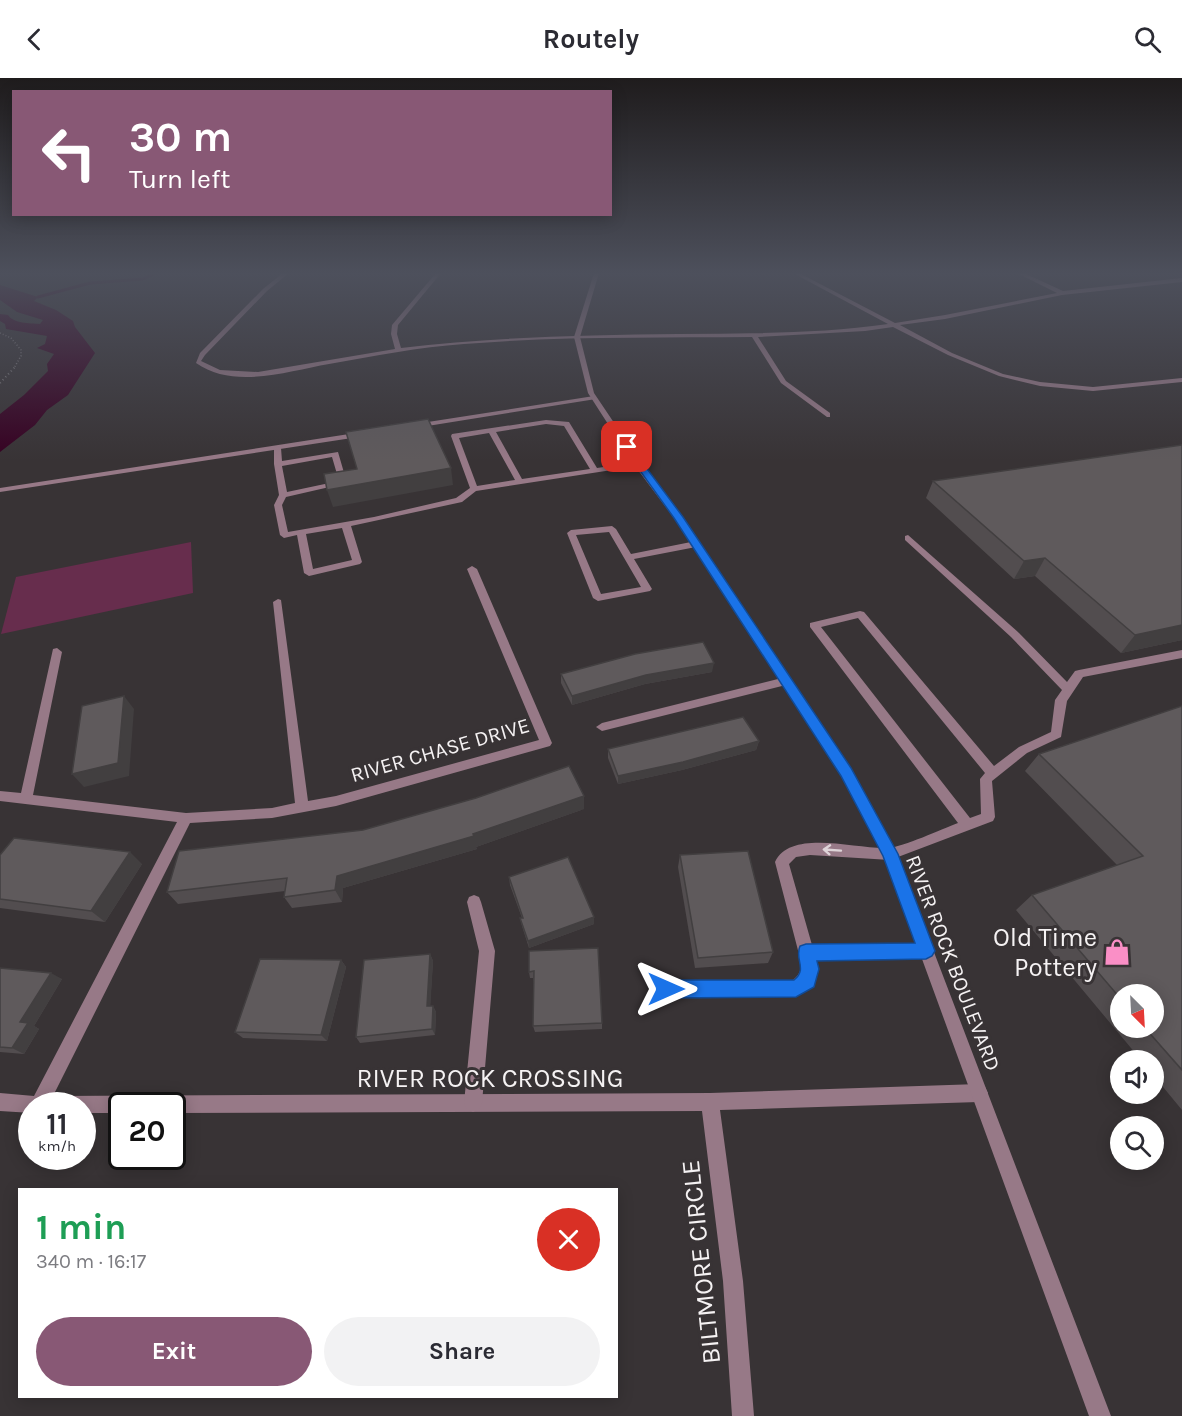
<!DOCTYPE html>
<html lang="en">
<head>
<meta charset="utf-8">
<style>
	:root { --surface:#fff; --page:#f2f2f3; --text:#2b2b33; --muted:#7c7c81; --accent:#885875 }
	body { margin:0; font-family:Karla,sans-serif; background:var(--page); color:var(--text); height:100vh; display:flex; flex-direction:column; font-size:22px; white-space:nowrap }
	* { box-sizing:border-box; margin:0 }
	p { font-size:20px; color:var(--muted) }
	.icon { flex:none; width:33px; height:33px; fill:none; stroke:currentColor; stroke-width:2; stroke-linecap:round; stroke-linejoin:round }
	.map { position:relative; flex:1; overflow:hidden }
	.details { position:absolute; left:18px; top:1110px; width:600px; height:210px; display:flex; flex-direction:column; background:var(--surface); border-radius:0px; box-shadow:0 3px 15px #0003 }
	.details>* { flex:none }
	.banner { position:absolute; left:12px; top:12px; width:600px; height:126px; border-radius:0px; box-shadow:0 3px 15px #0003; background:#885875; color:#fff; overflow:hidden }
	.needle { width:39px; rotate:156deg }
	.controls { position:absolute; left:1110px; top:906px; display:grid; gap:12px }
	.controls a { display:grid; place-items:center; width:54px; height:54px; border-radius:50%; background:var(--surface); box-shadow:0 3px 15px #0003; font-size:30px }
	.speed { position:absolute; left:18px; top:1014px; display:flex; gap:12px; font-size:30px; font-weight:700; text-align:center }
	.speed>* { display:grid; place-content:center; width:78px; height:78px; border-radius:50%; background:var(--surface); box-shadow:0 3px 15px #0003; line-height:1 }
	.speed small { font-size:15px; font-weight:400 }
	.speed .limit { border:3px solid #111; border-radius:9px; background:#fff; color:#111 }
	.pin { position:absolute; display:grid; place-items:center; width:51px; height:51px; color:#fff; margin:-26px; border-radius:12px; box-shadow:0 3px 9px #0006 }
	.me { position:absolute; width:66px; margin:-33px; rotate:90deg; stroke-linejoin:round; filter:drop-shadow(0 0 4px #0008) }
	.turn { display:flex; align-items:center; gap:21px; height:126px; padding:0 18px; font-size:27px }
	.turn .icon { width:78px; height:78px; stroke-width:2.5 }
	.turn b { display:block; font-size:42px; line-height:51px }
	.round { display:grid; place-items:center; flex:none; width:63px; height:63px; border-radius:32px; background:var(--page) }
	.overview { display:flex; align-items:center; justify-content:space-between; height:102px; padding:0 18px }
	h1 { font-size:36px; font-weight:700; line-height:45px; color:#1e9e55 }
	.primary-button { display:flex; gap:12px; margin-top:auto; padding:12px 18px }
	.primary-button a { flex:1; height:69px; border-radius:36px; background:var(--accent); color:#fff; font-size:24px; font-weight:700; line-height:69px; text-align:center }
	.primary-button a+a { background:var(--page); color:var(--text) }
	header { display:flex; justify-content:space-between; align-items:center; height:78px; padding:0 18px; background:var(--surface); font-size:27px; font-weight:700 }
	.map>svg:first-child { display:block }
	.green { fill:#672d4d }
	.water { fill:#360021 }
	.lines { fill:none; stroke-linecap:round; stroke-linejoin:round }
	.stream { stroke:#360021; stroke-width:3 }
	.path-far1 { stroke:#7c787a; stroke-width:1.5; stroke-dasharray:1 2; stroke-linecap:butt }
	.path { stroke:#7c787a; stroke-width:2; stroke-dasharray:1 3; stroke-linecap:butt }
	.service { fill:#977987; fill-rule:evenodd }
	.minor { fill:#977987; fill-rule:evenodd }
	.tertiary { fill:#977987; fill-rule:evenodd }
	.wall { fill:#524d4f; fill-rule:evenodd }
	.shaded-wall { fill:#423f40 }
	.building { fill:#5f5a5c; stroke:#423f40; stroke-width:1.5 }
	.oneway { stroke:#ded4d8 }
	.route { fill:#1a73e8; stroke:#114b97; stroke-width:1.5 }
	.labels { text-anchor:middle; dominant-baseline:central; stroke-width:6; stroke-linejoin:round; paint-order:stroke }
	.street-label { font-size:21px; fill:#f5f2f3; stroke:#383335 }
	.near-poi-label { font-size:26px; fill:#f5f2f3; stroke:#383335; text-anchor:end }
	.near-street-label { font-size:26px; fill:#f5f2f3; stroke:#383335 }
</style>
</head>
<body>
<header><svg class="icon" aria-label="back" viewBox="0 0 24 24"><path d="M15 5l-7 7 7 7"/></svg>Routely<svg class="icon" aria-label="search" viewBox="0 0 24 24"><circle cx="10" cy="10" r="6"/><path d="M15 15l6 6"/></svg></header>
<div class="map">
<svg width="1182" height="1338" viewBox="0 0 1182 1338">
	<rect width="100%" height="100%" fill="#383335"/>
	<!-- green -->
	<path class="green" d="M 191,464 L 193,515 L 1,556 L 16,499 Z"/>
	<!-- water -->
	<path class="water" d="M 0,207 L 38,219 L 34,223 L 56,232 L 73,243 L 75,249 L 95,275 L 68,317 L 47,332 L 35,347 L 0,374 L 0,336 L 24,317 L 48,293 L 47,286 L 54,276 L 37,270 L 45,266 L 47,258 L 6,251 L 5,246 L 0,243 L 0,236 L 8,237 C 14,246 29,245 40,246 L 43,242 L 17,234 L 0,222 Z"/>
	<g class="lines">
		<!-- stream -->
		<path class="stream" d="M 38,219 L 90,205 L 143,201 L 156,195"/>
		<!-- path-far1 -->
		<path class="path-far1" d="M 0,255 L 11,260 L 21,272 L 21,278 L 14,290"/>
		<!-- path -->
		<path class="path" d="M 0,305 L 15,289"/>
		<!-- service -->
		<g class="service">
			<path d="M 546,342 L 569,344 L 597,390 L 638,384 L 642,386 L 638,388 L 476,413 L 462,424 L 351,448 L 362,484 L 360,486 L 309,498 L 304,495 L 297,457 L 284,460 L 280,457 L 274,427 L 279,417 L 274,386 L 274,368 L 281,370 L 282,383 L 338,374 L 347,405 L 286,419 L 282,427 L 288,454 L 374,439 L 456,420 L 470,410 L 451,358 L 452,356 ZM 546,346 L 564,348 L 590,391 L 522,401 L 496,354 ZM 489,355 L 515,402 L 477,408 L 459,360 ZM 332,379 L 339,403 L 287,414 L 282,388 ZM 342,450 L 352,482 L 313,491 L 306,456 Z"/>
			<path d="M 612,448 L 616,451 L 631,476 L 696,463 L 700,466 L 696,469 L 634,481 L 652,511 L 650,513 L 598,523 L 593,520 L 567,455 L 571,452 ZM 609,454 L 641,509 L 601,516 L 576,457 Z"/>
			<path d="M 908,457 L 1019,555 L 1067,604 L 1075,593 L 1079,592 L 1182,572 L 1182,580 L 1083,599 L 1067,623 L 1061,659 L 1027,675 L 992,703 L 995,739 L 993,743 L 890,782 L 810,777 L 796,779 L 789,786 L 812,867 L 926,866 L 931,868 L 934,873 L 931,878 L 926,880 L 815,881 C 818,897 811,911 796,918 L 666,919 L 660,916 L 658,911 L 660,906 L 666,903 L 793,902 C 801,895 802,890 800,880 L 775,784 C 791,750 858,772 888,770 C 903,769 942,751 958,745 L 810,549 L 810,545 L 860,533 L 864,534 L 994,688 L 1019,669 L 1051,654 L 1055,622 L 1062,612 L 1011,559 L 905,462 L 905,458 ZM 858,540 L 985,695 L 980,701 L 981,736 L 970,740 L 821,549 Z"/>
			<path d="M 472,488 L 477,491 L 552,665 L 550,668 L 336,728 L 272,740 L 190,745 L 53,1018 L 710,1015 L 979,1006 L 985,1009 L 988,1015 L 985,1021 L 979,1024 L 720,1032 L 743,1203 L 754,1338 L 732,1338 L 723,1203 L 702,1033 L 172,1035 L 172,1028 L 122,1028 L 122,1035 L 82,1035 L 82,1028 L 32,1028 L 32,1035 L 0,1033 L 0,1015 L 34,1018 L 177,744 L 0,723 L 0,713 L 21,715 L 53,571 L 57,570 L 62,574 L 33,717 L 186,735 L 272,730 L 295,725 L 273,524 L 278,521 L 281,522 L 308,723 L 336,718 L 539,662 L 467,491 Z"/>
			<path d="M 786,599 L 792,603 L 790,606 L 602,653 L 596,649 L 602,645 Z"/>
		</g>
		<!-- minor -->
		<g class="minor">
			<path d="M 283,195 L 289,195 L 267,213 L 205,277 L 201,283 L 220,292 L 258,294 L 395,271 L 391,256 L 392,247 L 436,195 L 441,195 L 398,247 L 397,256 L 401,270 C 493,259 585,257 678,256 C 748,255 819,256 888,246 L 793,195 L 799,195 L 895,245 L 945,237 L 1057,215 L 1017,195 L 1024,195 L 1063,213 L 1182,200 L 1182,204 L 1062,217 L 945,241 L 900,247 L 952,275 L 1003,296 L 1040,304 L 1093,309 L 1182,300 L 1182,304 L 1093,313 L 1040,308 L 999,298 L 948,277 L 893,249 L 865,253 L 758,259 L 786,303 L 830,335 L 830,339 L 827,339 L 781,305 L 752,259 C 656,260 560,258 464,266 C 419,269 374,278 329,286 C 288,293 234,312 196,285 L 200,275 L 263,211 Z"/>
			<path d="M 594,318 L 596,319 L 596,321 L 415,350 L 411,348 L 415,346 Z"/>
			<path d="M 362,354 L 365,354 L 365,358 L 0,414 L 0,410 Z"/>
			<path d="M 474,817 L 479,819 L 481,824 L 495,873 L 482,1025 L 479,1031 L 473,1034 L 467,1031 L 464,1025 L 479,873 L 467,824 L 469,819 Z"/>
		</g>
		<!-- tertiary -->
		<path class="tertiary" d="M 594,195 L 599,195 L 580,259 L 594,315 L 641,385 L 682,439 L 850,691 L 895,772 L 1111,1338 L 1089,1338 L 884,777 L 842,697 L 674,440 L 635,388 L 588,315 L 574,259 Z"/>
	</g>
	<!-- wall -->
	<g class="wall">
		<path d="M 1182,367 L 1182,562 L 1121,575 L 1035,498 L 1014,501 L 926,420 L 933,403 Z"/>
		<path d="M 712,594 L 645,606 L 572,627 L 561,605 L 561,596 Z"/>
		<path d="M 1182,628 L 1182,1032 L 1154,998 L 1154,982 L 1141,982 L 1016,832 L 1032,817 L 1117,787 L 1025,693 L 1039,676 ZM 1120,916 L 1154,950 L 1120,950 Z"/>
		<path d="M 759,663 L 756,672 L 682,692 L 618,706 L 608,680 L 608,671 Z"/>
		<path d="M 584,731 L 476,769 L 477,771 L 343,810 L 342,824 L 292,830 L 284,819 L 285,813 L 178,826 L 167,814 Z"/>
		<path d="M 0,777 L 142,786 L 105,844 L 0,830 Z"/>
		<path d="M 680,777 L 773,874 L 768,885 L 695,890 L 678,789 Z"/>
		<path d="M 509,799 L 594,846 L 529,870 L 522,848 L 520,840 L 522,840 L 510,807 Z"/>
		<path d="M 529,873 L 602,945 L 602,951 L 535,954 L 533,948 L 533,900 L 530,900 L 529,894 Z"/>
		<path d="M 430,876 L 433,883 L 430,928 L 433,928 L 436,934 L 435,957 L 360,965 L 356,959 Z"/>
		<path d="M 341,882 L 346,889 L 327,963 L 243,960 L 235,954 Z"/>
		<path d="M 0,890 L 62,901 L 34,948 L 39,951 L 24,976 L 0,974 Z"/>
	</g>
	<!-- shaded-wall -->
	<g class="shaded-wall">
		<path d="M 451,390 L 453,407 L 333,429 L 327,412 Z"/>
		<path d="M 1045,480 L 1035,498 L 1014,501 L 1024,483 Z"/>
		<path d="M 1182,547 L 1182,562 L 1121,575 L 1135,557 Z"/>
		<path d="M 714,585 L 712,594 L 645,606 L 572,627 L 572,618 L 646,597 Z"/>
		<path d="M 124,618 L 134,631 L 129,698 L 84,709 L 72,696 Z"/>
		<path d="M 759,663 L 756,672 L 682,692 L 618,706 L 618,698 Z"/>
		<path d="M 584,718 L 584,731 L 476,769 L 477,771 L 343,810 L 342,824 L 335,812 L 337,798 L 473,756 Z"/>
		<path d="M 130,774 L 142,786 L 105,844 L 91,833 Z"/>
		<path d="M 594,839 L 594,846 L 529,870 L 528,863 Z"/>
		<path d="M 430,876 L 433,883 L 430,935 L 427,928 Z"/>
		<path d="M 341,882 L 346,889 L 327,963 L 321,957 Z"/>
		<path d="M 51,895 L 62,901 L 34,948 L 39,951 L 24,976 L 12,970 L 20,944 Z"/>
		<path d="M 433,928 L 436,934 L 435,957 L 432,951 Z"/>
	</g>
	<!-- building -->
	<g class="building">
		<path d="M 428,341 L 451,390 L 327,412 L 324,396 L 357,391 L 346,354 Z"/>
		<path d="M 1182,367 L 1182,547 L 1135,557 L 1045,480 L 1024,483 L 933,403 Z"/>
		<path d="M 703,564 L 714,585 L 646,597 L 572,618 L 561,596 L 635,576 Z"/>
		<path d="M 124,618 L 118,685 L 72,696 L 82,628 Z"/>
		<path d="M 1182,628 L 1182,992 L 1145,950 L 1154,950 L 1154,916 L 1120,916 L 1120,920 L 1032,817 L 1143,778 L 1039,676 Z"/>
		<path d="M 743,639 L 759,663 L 683,684 L 618,698 L 608,671 Z"/>
		<path d="M 569,688 L 584,718 L 473,756 L 474,758 L 337,798 L 335,812 L 284,819 L 287,800 L 167,814 L 179,773 L 363,752 L 476,720 Z"/>
		<path d="M 14,760 L 130,774 L 91,833 L 0,821 L 0,777 Z"/>
		<path d="M 748,773 L 773,874 L 698,880 L 680,777 Z"/>
		<path d="M 568,779 L 594,839 L 528,863 L 520,840 L 523,840 L 509,799 Z"/>
		<path d="M 598,870 L 602,945 L 533,948 L 534,893 L 529,894 L 529,873 Z"/>
		<path d="M 430,876 L 427,928 L 433,928 L 432,951 L 356,959 L 364,882 Z"/>
		<path d="M 260,881 L 341,882 L 321,957 L 235,954 Z"/>
		<path d="M 0,890 L 51,895 L 20,944 L 28,945 L 12,970 L 0,969 Z"/>
	</g>
	<!-- one-way arrows -->
	<defs><path id="oneway-shaft" d="M-6 0H5M1.5-3L5.5 0L1.5 3" fill="none" stroke-width="1.6" stroke-linecap="round" stroke-linejoin="round" transform="scale(1.5)"/></defs>
	<use class="oneway" href="#oneway-shaft" transform="translate(832 772) rotate(-176)"/>
	<!-- sky -->
	<linearGradient id="sky" x2="0" y2="1"><stop stop-color="#1f1c1d"/><stop offset="0.51" stop-color="#4d505c"/><stop offset="1" stop-color="#4d505c" stop-opacity="0"/></linearGradient>
	<rect width="1182" height="383" fill="url(#sky)"/>
	<!-- route -->
	<path class="route" d="M 624,368 L 630,368 L 683,439 L 851,690 L 898,776 L 935,873 L 932,878 L 926,881 L 817,883 L 819,891 L 814,909 L 796,919 L 666,920 L 660,917 L 657,911 L 660,905 L 666,902 L 794,902 C 808,891 794,881 800,868 L 806,866 L 915,865 L 883,778 L 841,698 L 674,440 L 623,369 Z"/>
	<!-- icons -->
	<defs>
		<symbol id="shop-bare" viewBox="-9 -9 18 18"><path d="M-5-2.5h2.3a2.7 3.5 0 0 1 5.4 0H5L5.5 6h-11ZM-1.5-2.5h3a1.5 2.3 0 0 0-3 0Z" fill="#fa8fc6" stroke="#383335" stroke-width="2.5" paint-order="stroke"/></symbol>
	</defs>
	<g fill-rule="evenodd">
		<use href="#shop-bare" x="1098" y="855" width="38" height="38"/>
	</g>
	<g class="labels">
		<!-- street labels -->
		<g class="street-label">
			<text transform="translate(440 672) rotate(-16)">RIVER CHASE DRIVE</text>
			<text transform="translate(953 885) rotate(69)">RIVER ROCK BOULEVARD</text>
		</g>
		<!-- near-poi labels -->
		<g class="near-poi-label">
			<text x="1097" y="859">Old Time<tspan x="1097" dy="30">Pottery</tspan></text>
		</g>
		<!-- near-street labels -->
		<g class="near-street-label">
			<text x="490" y="1000">RIVER ROCK CROSSING</text>
			<text transform="translate(701 1184) rotate(-96)">BILTMORE CIRCLE</text>
		</g>
	</g>
</svg>
<div class="controls">
<a><svg class="needle" viewBox="-14 -14 28 28"><path d="M0-13l5 13h-10z" fill="#e53935"/><path d="M0 13l5-13h-10z" fill="#7c7c81"/></svg></a>
<a><svg class="icon" aria-label="sound" viewBox="0 0 24 24"><path d="M4 9h4l5-4v14l-5-4H4zM17 9q2 3 0 6"/></svg></a>
<a><svg class="icon" aria-label="search" viewBox="0 0 24 24"><circle cx="10" cy="10" r="6"/><path d="M15 15l6 6"/></svg></a>
</div>
<div class="speed"><div>11<small>km/h</small></div><div class="limit">20</div></div>
<div class="pin" style="left:627px;top:369px;background:#d93025"><svg class="icon" aria-label="arrive" viewBox="0 0 24 24"><path d="M6 21V4h12l-3 4 3 4H6"/></svg></div>
<svg class="me" style="left:666px;top:911px" viewBox="-20 -20 40 40"><path d="M0-17L14 15 0 8-14 15z" fill="#1a73e8" stroke="#fff" stroke-width="4"/></svg>
<div class="banner">
<div class="turn"><svg class="icon" aria-label="left" viewBox="0 0 24 24"><path d="M17 20v-9H6M10 6l-5 5 5 5"/></svg><div><b>30 m</b>Turn left</div></div>
</div>
<section class="details">
<div class="overview"><div><h1>1 min</h1><p>340 m · 16:17</p></div><a class="round" style="background:#d93025;color:#fff"><svg class="icon" aria-label="close" viewBox="0 0 24 24"><path d="M6 6l12 12M18 6L6 18"/></svg></a></div>
<div class="primary-button"><a>Exit</a><a>Share</a></div>
</section>
</div>
</body>
</html>
